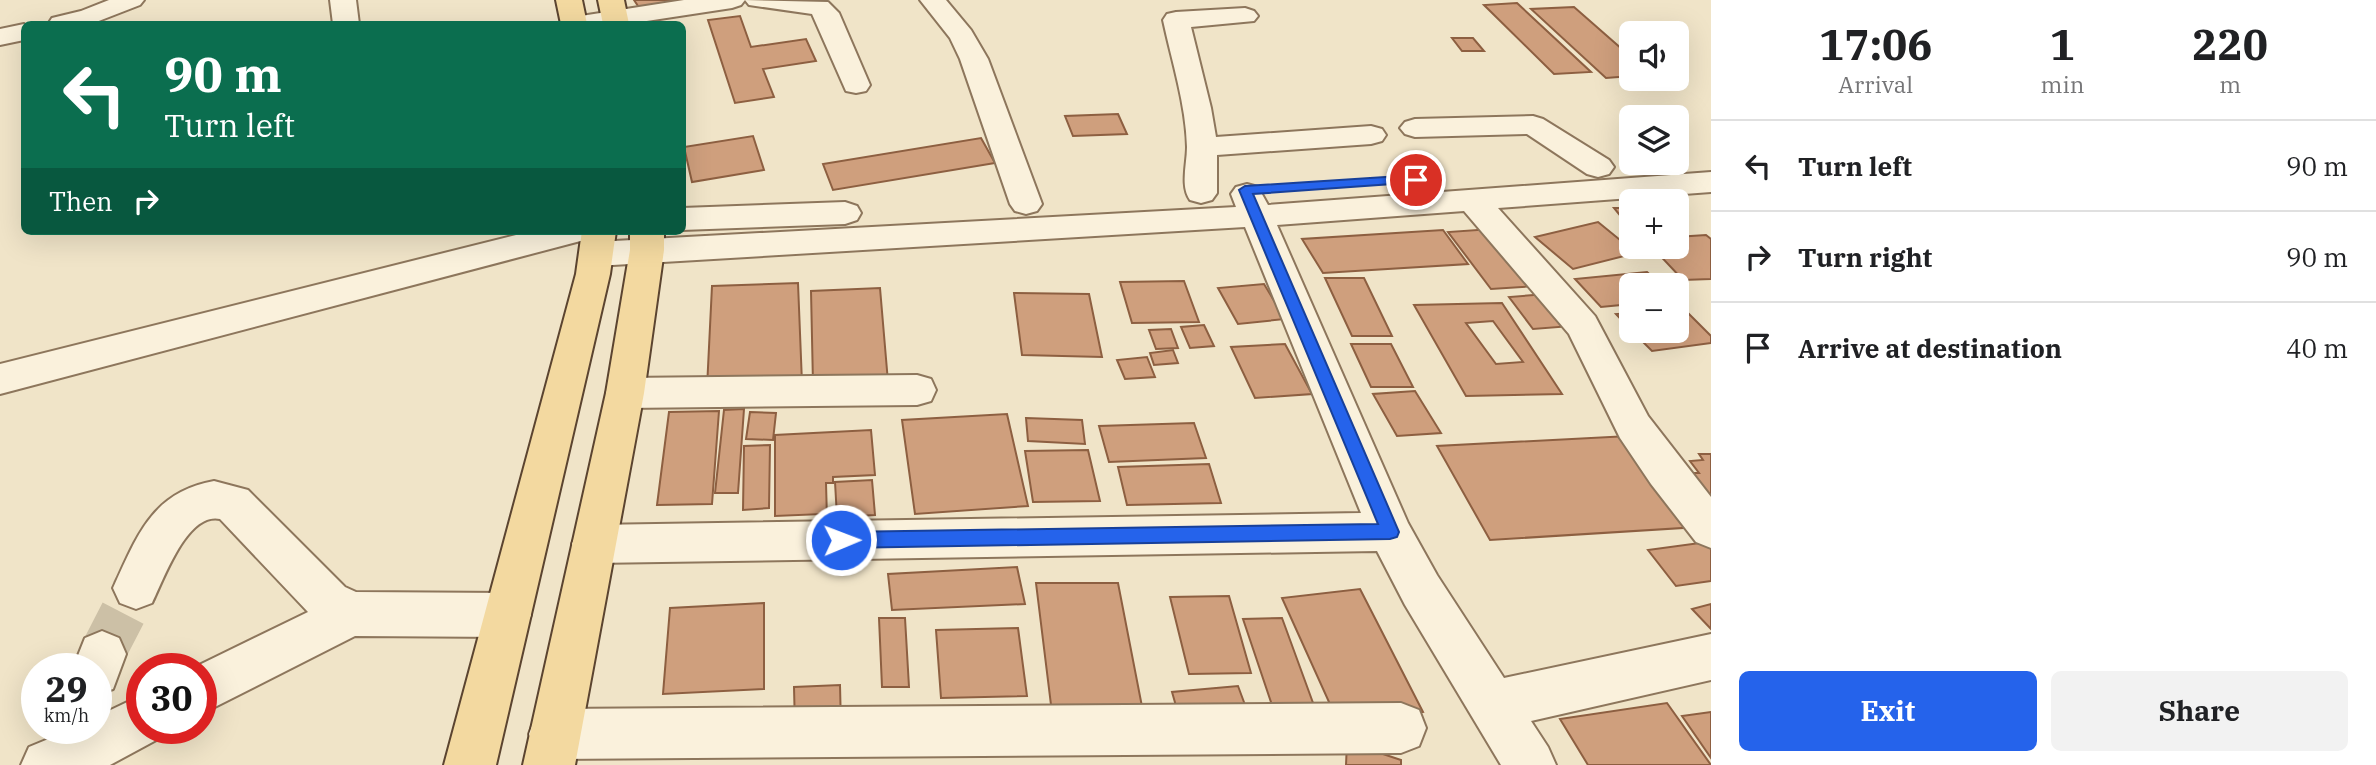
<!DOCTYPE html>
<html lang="en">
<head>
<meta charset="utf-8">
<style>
	:root { --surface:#fff; --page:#f2f2f2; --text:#202124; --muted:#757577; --line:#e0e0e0; --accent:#2563eb }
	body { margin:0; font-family:"IBM Plex Serif",serif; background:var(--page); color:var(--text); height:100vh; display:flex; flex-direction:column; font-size:26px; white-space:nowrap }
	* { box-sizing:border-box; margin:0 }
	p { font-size:23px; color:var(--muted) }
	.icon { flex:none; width:38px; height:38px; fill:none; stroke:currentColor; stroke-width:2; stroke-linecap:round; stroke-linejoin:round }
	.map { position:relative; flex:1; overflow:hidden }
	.sheet { display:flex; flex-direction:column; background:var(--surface); width:665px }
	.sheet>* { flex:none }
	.guide { position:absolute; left:21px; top:21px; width:665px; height:214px; border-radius:10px; box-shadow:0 7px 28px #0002; background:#0b6e4f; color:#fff; overflow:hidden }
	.fabs { position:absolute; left:1619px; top:21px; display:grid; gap:14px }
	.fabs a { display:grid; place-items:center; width:70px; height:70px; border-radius:10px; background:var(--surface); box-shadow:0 7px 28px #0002; font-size:35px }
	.speed { position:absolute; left:21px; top:653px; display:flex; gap:14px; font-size:35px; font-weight:700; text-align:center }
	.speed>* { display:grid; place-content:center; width:91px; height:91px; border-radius:50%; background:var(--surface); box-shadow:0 7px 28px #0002; line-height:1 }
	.speed small { font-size:18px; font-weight:400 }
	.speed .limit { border:10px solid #d22; background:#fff; color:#111 }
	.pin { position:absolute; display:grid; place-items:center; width:60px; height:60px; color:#fff; margin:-30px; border:4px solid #fff; border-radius:50%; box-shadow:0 2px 7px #0007 }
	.me { position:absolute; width:77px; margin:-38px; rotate:89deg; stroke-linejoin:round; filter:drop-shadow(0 0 5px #0008) }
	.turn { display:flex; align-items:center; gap:24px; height:147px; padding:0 28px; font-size:32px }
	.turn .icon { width:91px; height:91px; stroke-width:2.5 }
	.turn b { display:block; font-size:49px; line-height:60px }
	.then { display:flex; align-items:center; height:66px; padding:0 28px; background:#0003; gap:14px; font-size:26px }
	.eta { display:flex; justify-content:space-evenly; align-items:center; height:119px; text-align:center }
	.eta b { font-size:42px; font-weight:700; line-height:49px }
	.button { display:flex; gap:14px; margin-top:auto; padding:14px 28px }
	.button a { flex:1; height:80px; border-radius:10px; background:var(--accent); color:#fff; font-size:28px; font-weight:700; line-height:80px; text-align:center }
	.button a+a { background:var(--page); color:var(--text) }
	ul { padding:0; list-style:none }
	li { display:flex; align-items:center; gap:21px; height:91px; padding:0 28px; border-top:2px solid var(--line) }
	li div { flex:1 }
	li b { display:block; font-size:26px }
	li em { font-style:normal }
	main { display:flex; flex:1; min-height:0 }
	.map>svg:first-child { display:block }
	.building { fill:#cf9f7d; stroke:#8d5f41; stroke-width:2; fill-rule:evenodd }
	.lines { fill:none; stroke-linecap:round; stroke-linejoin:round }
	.minor-tunnel { stroke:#ccc0a6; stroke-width:46; stroke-dasharray:46 23; stroke-linecap:butt }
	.minor-casing { stroke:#8d765c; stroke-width:4 }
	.major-casing { stroke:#5b4430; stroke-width:4 }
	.minor { fill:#faf1dc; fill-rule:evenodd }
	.major { fill:#f3d9a0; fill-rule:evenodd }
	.route { fill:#2563eb; stroke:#184099; stroke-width:2 }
</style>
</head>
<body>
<main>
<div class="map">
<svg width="1711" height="765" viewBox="0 0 1711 765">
	<rect width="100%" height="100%" fill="#f0e4c8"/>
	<!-- building -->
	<g class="building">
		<path d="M 634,0 L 682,0 L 640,9 Z"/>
		<path d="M 1517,3 L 1591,72 L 1554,74 L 1484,5 Z"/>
		<path d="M 1574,7 L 1631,57 L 1631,76 L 1606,78 L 1531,9 Z"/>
		<path d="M 740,16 L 751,47 L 806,39 L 816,61 L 763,69 L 774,97 L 735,103 L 708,20 Z"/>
		<path d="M 1452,38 L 1473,38 L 1484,51 L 1462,51 Z"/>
		<path d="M 1118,114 L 1127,134 L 1073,136 L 1065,116 Z"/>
		<path d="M 753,136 L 764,170 L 692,182 L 684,147 Z"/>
		<path d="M 981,138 L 995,163 L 833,190 L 823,164 Z"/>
		<path d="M 1614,208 L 1631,208 L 1631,224 L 1627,224 Z"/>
		<path d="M 1598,222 L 1636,253 L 1573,269 L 1535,237 Z"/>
		<path d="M 1492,229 L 1537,286 L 1491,289 L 1448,232 Z"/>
		<path d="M 1443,230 L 1468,264 L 1323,273 L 1302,239 Z"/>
		<path d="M 1706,235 L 1711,239 L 1711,279 L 1683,280 L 1652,247 L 1676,247 L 1676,237 Z"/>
		<path d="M 1647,272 L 1661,285 L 1631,285 L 1631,304 L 1601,307 L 1575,279 Z"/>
		<path d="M 1325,278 L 1364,278 L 1392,336 L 1352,336 Z"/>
		<path d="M 1184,281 L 1199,322 L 1132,323 L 1120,282 Z"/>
		<path d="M 798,283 L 802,383 L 707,388 L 712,286 Z"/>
		<path d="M 1264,284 L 1285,319 L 1238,324 L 1218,288 Z"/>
		<path d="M 880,288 L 888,382 L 813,384 L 811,291 Z"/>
		<path d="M 1014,293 L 1089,294 L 1102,357 L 1022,355 Z"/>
		<path d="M 1547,294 L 1572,326 L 1533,329 L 1509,297 Z"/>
		<path d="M 1502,303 L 1562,394 L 1466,396 L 1414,305 ZM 1493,321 L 1523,362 L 1496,364 L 1466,323 Z"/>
		<path d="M 1681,306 L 1711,336 L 1711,343 L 1652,351 L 1632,331 L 1676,331 L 1676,307 Z"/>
		<path d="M 1631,313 L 1631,330 L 1616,314 Z"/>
		<path d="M 1204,325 L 1214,346 L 1190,348 L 1181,327 Z"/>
		<path d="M 1171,329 L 1178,348 L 1156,349 L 1149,330 Z"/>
		<path d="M 1285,344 L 1312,394 L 1255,398 L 1231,347 Z"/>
		<path d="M 1351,344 L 1391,344 L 1413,387 L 1371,387 Z"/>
		<path d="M 1173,350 L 1178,363 L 1154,365 L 1150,353 Z"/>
		<path d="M 1147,357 L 1155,377 L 1125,379 L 1117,360 Z"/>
		<path d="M 1415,391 L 1441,433 L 1397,436 L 1373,394 Z"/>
		<path d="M 744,409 L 738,493 L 715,493 L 724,410 Z"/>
		<path d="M 719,411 L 712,504 L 657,505 L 669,412 Z"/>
		<path d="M 750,412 L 776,413 L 773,440 L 746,439 Z"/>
		<path d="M 1007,414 L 1028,506 L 915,514 L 902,420 Z"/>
		<path d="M 1026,418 L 1082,420 L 1085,444 L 1028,441 Z"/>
		<path d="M 1194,423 L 1206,458 L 1109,462 L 1099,426 Z"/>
		<path d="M 871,430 L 875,475 L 833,477 L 833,483 L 826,483 L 827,519 L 822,519 L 822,514 L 775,516 L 775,435 Z"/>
		<path d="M 1629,436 L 1698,527 L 1490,540 L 1437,446 Z"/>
		<path d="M 770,445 L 769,508 L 743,510 L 744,446 Z"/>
		<path d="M 1088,450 L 1100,501 L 1033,502 L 1025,451 Z"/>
		<path d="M 1699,454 L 1711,454 L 1711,502 L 1690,473 L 1699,473 L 1690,461 L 1703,460 Z"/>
		<path d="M 1209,464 L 1221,503 L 1127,505 L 1118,467 Z"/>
		<path d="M 872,480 L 875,515 L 837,517 L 835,482 Z"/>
		<path d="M 1707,542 L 1711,546 L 1711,581 L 1676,586 L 1648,550 Z"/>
		<path d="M 1017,567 L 1025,604 L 892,610 L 888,574 Z"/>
		<path d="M 1036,583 L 1118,583 L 1145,722 L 1053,721 Z"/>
		<path d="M 1360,589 L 1423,712 L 1338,722 L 1282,598 Z"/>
		<path d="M 1229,596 L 1251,673 L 1189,674 L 1170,597 Z"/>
		<path d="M 764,603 L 764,689 L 663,694 L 670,608 Z"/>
		<path d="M 1711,604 L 1711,629 L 1692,609 Z"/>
		<path d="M 879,618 L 905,618 L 909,687 L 882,687 Z"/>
		<path d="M 1282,618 L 1320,722 L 1278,723 L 1243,619 Z"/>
		<path d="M 1018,628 L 1027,696 L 941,698 L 936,630 Z"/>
		<path d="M 840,685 L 841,726 L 795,728 L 794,687 Z"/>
		<path d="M 1238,686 L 1251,721 L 1182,727 L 1172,692 Z"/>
		<path d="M 1667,703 L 1711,765 L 1588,765 L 1560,719 Z"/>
		<path d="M 1711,712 L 1711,758 L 1682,716 Z"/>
		<path d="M 1347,742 L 1401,760 L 1401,765 L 1346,765 Z"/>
	</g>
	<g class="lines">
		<!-- minor-tunnel -->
		<path class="minor-tunnel" d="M 102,654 L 136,588"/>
		<defs>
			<g id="minor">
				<path d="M 109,0 L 144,0 L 140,5 L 91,24 L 48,24 L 52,18 L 81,11 Z"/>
				<path d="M 330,0 L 356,0 L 359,24 L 333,24 Z"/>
				<path d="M 684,0 L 745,0 L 741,5 L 732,8 L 627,24 L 568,24 L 572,18 L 581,16 Z"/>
				<path d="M 745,0 L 828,2 L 839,13 L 870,85 L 866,91 L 856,93 L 846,91 L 812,14 L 749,5 Z"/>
				<path d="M 920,0 L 946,0 L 971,30 L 988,59 L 1042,204 L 1037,211 L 1026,214 L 1015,211 L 1010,204 L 960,59 L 950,38 Z"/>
				<path d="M 1245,8 L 1254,11 L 1258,16 L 1254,21 L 1191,27 L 1211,108 L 1216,137 L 1371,126 L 1382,129 L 1386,135 L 1382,141 L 1371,144 L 1217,155 L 1217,193 L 1212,200 L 1201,203 L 1190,200 C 1180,186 1187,164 1187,147 C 1186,105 1172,62 1163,20 L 1167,14 L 1176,12 Z"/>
				<path d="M 24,24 L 24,40 L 0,45 L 0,29 Z"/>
				<path d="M 1533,116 L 1543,119 L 1609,160 L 1614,167 L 1609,174 L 1598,177 L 1587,174 L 1527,134 L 1415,137 L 1405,134 L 1400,128 L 1405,122 L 1415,119 Z"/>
				<path d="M 1711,172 L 1711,192 L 1498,208 L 1595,316 L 1648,416 L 1711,497 L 1711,548 L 1696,542 L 1651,484 L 1620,438 L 1569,334 L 1464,211 L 1277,225 L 1408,523 L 1437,575 L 1504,678 L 1711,634 L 1711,680 L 1531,721 L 1548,747 L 1556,765 L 1501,765 L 1405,605 L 1377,551 L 594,563 L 578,558 L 572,544 L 578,530 L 594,525 L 1361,513 L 1245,227 L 596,266 L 584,262 L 579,254 L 584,246 L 596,242 L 1236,207 L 1231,194 L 1236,187 L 1247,184 L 1258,187 L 1268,205 Z"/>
				<path d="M 845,202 L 857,206 L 861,213 L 857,220 L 845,224 L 682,230 L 682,208 Z"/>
				<path d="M 532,231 L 593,231 L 588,239 L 0,394 L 0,364 Z"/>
				<path d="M 917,375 L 931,379 L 936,390 L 931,401 L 917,405 L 625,408 L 611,404 L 606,393 L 611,382 L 625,378 Z"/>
				<path d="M 214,481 L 248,490 L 345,587 L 356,592 L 508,593 L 524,600 L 531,615 L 524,630 L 508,637 L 355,636 L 201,714 L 201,668 L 193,668 L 308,612 L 220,519 C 187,512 164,579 152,603 L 136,609 L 120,603 L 113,588 C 137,536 152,492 214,481 Z"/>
				<path d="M 102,631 L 119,638 L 126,654 L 113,689 L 96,695 L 96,668 L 73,668 L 85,638 Z"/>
				<path d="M 142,695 L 142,728 L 164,728 L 160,738 L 110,765 L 21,765 L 29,747 L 75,728 L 96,728 L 96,717 Z"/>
				<path d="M 1401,703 L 1419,710 L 1426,728 L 1419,746 L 1401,753 L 554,759 L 536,752 L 529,734 L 536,716 L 554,709 Z"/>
			</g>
			<g id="major">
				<path d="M 556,0 L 582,0 L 587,24 L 561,24 Z"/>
				<path d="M 598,0 L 624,0 L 629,24 L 603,24 Z"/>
				<path d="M 582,231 L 616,231 L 610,274 L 496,765 L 444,765 L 576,274 Z"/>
				<path d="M 630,231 L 664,231 L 664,250 L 644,393 L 575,765 L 523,765 L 606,393 L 630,250 Z"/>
			</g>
		</defs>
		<!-- minor casing -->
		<use href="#minor" class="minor-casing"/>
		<!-- major casing -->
		<use href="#major" class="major-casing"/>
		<!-- minor -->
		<use href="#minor" class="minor"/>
		<!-- major -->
		<use href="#major" class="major"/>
	</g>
	<!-- route -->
	<path class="route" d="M 1416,175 L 1420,177 L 1420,182 L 1253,194 L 1399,532 L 1397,537 L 1390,539 L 841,548 L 835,546 L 832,540 L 835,535 L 841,532 L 1378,524 L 1239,190 L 1245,186 Z"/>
</svg>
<div class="fabs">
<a><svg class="icon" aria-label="sound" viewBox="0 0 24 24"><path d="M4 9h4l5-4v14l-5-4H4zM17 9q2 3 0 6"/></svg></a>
<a><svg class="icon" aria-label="layers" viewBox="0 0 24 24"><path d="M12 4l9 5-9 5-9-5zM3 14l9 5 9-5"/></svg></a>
<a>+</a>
<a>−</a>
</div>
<div class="speed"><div>29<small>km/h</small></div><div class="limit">30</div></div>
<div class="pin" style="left:1416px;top:180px;background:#d93025"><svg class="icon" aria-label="arrive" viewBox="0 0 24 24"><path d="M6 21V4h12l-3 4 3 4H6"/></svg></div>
<svg class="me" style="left:841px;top:540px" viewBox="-20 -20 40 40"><circle r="17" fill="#2563eb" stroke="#fff" stroke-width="3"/><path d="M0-11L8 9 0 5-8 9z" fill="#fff"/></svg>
<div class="guide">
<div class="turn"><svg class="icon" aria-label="left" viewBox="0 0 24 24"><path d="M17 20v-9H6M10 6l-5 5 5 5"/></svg><div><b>90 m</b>Turn left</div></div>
<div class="then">Then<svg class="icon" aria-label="right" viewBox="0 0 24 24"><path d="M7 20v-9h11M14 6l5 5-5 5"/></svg></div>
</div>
</div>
<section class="sheet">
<div class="eta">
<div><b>17:06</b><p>Arrival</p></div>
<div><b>1</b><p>min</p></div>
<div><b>220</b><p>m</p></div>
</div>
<ul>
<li><svg class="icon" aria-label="left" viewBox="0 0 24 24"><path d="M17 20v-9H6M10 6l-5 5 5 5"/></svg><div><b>Turn left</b></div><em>90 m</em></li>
<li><svg class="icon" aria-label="right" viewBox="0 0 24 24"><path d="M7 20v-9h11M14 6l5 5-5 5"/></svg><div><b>Turn right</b></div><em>90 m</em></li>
<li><svg class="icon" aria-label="arrive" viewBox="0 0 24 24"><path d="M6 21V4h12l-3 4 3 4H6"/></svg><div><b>Arrive at destination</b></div><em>40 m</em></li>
</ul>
<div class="button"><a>Exit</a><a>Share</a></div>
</section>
</main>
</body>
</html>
